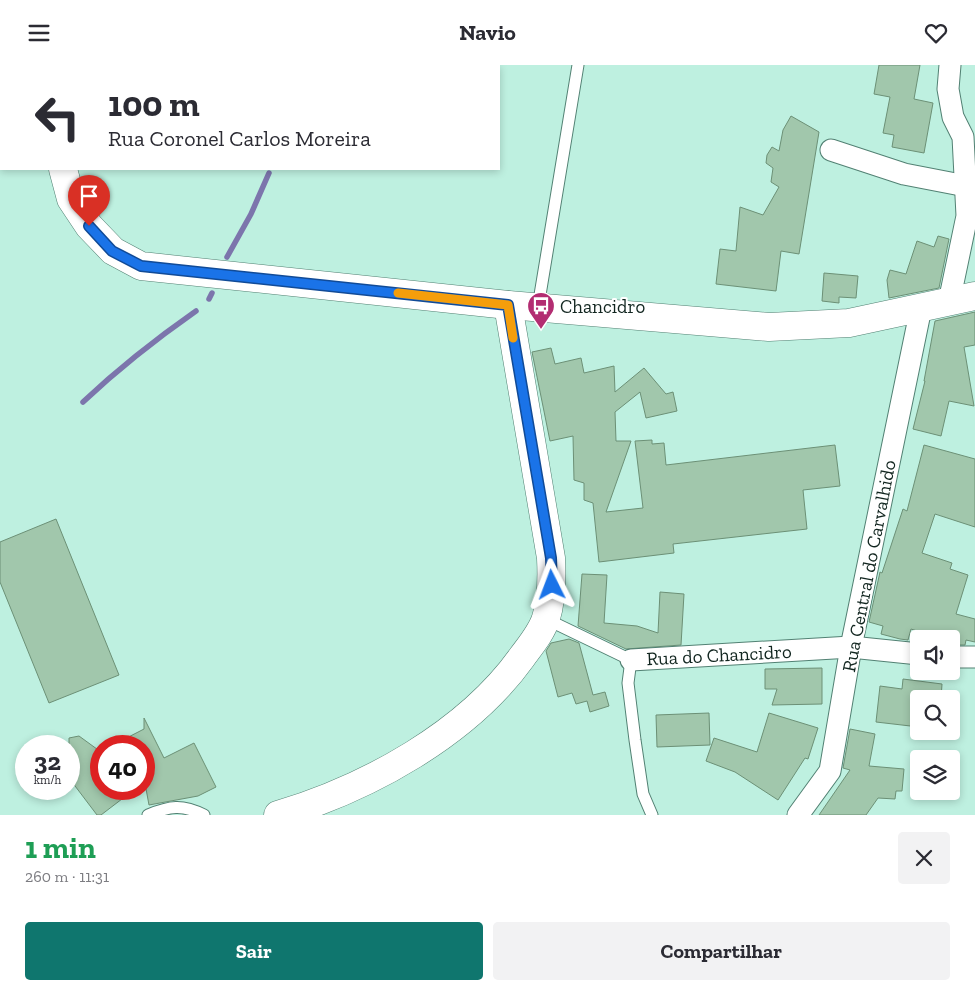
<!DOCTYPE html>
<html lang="pt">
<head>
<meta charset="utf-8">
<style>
	:root { --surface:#fff; --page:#f2f2f3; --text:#2b2b33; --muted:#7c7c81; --accent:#0f766e }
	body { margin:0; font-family:"Zilla Slab",serif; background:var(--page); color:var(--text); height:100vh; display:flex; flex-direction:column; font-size:19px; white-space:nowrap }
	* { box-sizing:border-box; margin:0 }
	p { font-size:16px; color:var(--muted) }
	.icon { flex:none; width:28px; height:28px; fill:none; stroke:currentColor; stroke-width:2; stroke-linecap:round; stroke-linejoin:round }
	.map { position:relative; height:750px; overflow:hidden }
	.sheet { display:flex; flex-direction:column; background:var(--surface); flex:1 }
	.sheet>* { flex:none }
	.top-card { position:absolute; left:0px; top:0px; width:500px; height:105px; box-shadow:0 2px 8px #0003; background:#fff; color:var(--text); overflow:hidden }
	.fabs { position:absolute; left:910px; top:565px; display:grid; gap:10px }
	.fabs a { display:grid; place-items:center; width:50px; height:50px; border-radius:5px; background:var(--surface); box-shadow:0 2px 8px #0003; font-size:25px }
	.speed { position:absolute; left:15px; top:670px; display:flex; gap:10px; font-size:25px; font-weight:700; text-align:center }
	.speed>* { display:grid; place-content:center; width:65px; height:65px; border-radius:50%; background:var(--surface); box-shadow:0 2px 8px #0003; line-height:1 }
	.speed small { font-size:12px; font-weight:400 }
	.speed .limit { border:8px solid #d22; background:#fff; color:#111 }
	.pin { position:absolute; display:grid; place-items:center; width:42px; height:42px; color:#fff; margin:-51px -21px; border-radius:50% 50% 50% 0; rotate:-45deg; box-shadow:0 0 5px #0007 }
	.pin .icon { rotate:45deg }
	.me { position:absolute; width:55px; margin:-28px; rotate:357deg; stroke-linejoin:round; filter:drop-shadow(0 0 4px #0008) }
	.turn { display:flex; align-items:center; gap:18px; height:105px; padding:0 25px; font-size:22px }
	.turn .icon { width:65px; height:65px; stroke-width:2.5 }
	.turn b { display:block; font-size:35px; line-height:42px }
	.round { display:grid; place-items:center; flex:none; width:52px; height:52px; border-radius:5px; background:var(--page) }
	.summary { display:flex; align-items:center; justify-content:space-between; height:85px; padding:0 25px }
	h1 { font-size:30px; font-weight:700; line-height:38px; color:#1e9e55 }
	.action { display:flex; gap:10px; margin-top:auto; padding:10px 25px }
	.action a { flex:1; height:58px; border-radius:5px; background:var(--accent); color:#fff; font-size:20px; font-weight:700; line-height:58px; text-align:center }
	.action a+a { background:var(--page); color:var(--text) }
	header { display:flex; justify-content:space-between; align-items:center; height:65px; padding:0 25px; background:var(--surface); font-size:22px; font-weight:700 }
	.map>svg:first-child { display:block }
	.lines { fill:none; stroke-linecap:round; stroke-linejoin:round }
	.stream { stroke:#7c75ac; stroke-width:5.5 }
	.building { fill:#a1c7ac; stroke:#6c9076 }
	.service-casing { stroke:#528173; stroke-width:13 }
	.minor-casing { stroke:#528173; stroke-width:23 }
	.tertiary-casing { stroke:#528173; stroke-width:29 }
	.secondary-casing { stroke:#528173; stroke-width:29 }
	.service { stroke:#fff; stroke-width:11 }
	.minor { stroke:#fff; stroke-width:21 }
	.tertiary { stroke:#fff; stroke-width:28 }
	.secondary { stroke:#fff; stroke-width:28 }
	.route-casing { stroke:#114b97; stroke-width:12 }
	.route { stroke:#1a73e8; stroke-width:9 }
	.slow { stroke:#f59e0b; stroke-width:9 }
	.labels { text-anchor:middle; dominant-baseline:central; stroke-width:4; stroke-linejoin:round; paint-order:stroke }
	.poi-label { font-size:19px; fill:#11251f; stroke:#fff; text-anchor:start }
	.street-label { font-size:19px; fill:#11251f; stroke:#fff }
</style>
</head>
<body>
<header><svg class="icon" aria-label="menu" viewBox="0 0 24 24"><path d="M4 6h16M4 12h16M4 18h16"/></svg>Navio<svg class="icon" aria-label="heart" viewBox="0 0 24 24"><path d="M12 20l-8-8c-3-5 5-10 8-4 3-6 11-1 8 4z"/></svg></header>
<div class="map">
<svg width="975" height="750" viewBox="0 0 975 750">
	<rect width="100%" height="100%" fill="#bef0e0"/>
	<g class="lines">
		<!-- stream -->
		<g class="stream">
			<path d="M 227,192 L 251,149 L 269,108"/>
			<path d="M 209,234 L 212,228"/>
			<path d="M 83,337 C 118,304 156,274 196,246"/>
		</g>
	</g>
	<!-- building -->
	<g class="building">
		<path d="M 879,0 L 920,0 L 914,34 L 933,38 L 924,88 L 892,82 L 894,70 L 883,68 L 890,32 L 874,29 Z"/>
		<path d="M 791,51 L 819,67 L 799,189 L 781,186 L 776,226 L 716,219 L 720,184 L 736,186 L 740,142 L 763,150 L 779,122 L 771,117 L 773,103 L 766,98 L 767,90 L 772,82 L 779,86 L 783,65 Z"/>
		<path d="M 938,171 L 949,174 L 939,223 L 889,233 L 887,215 L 890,205 L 906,209 L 917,176 L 934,182 Z"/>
		<path d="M 824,208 L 858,211 L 856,233 L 839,232 L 839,238 L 822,236 Z"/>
		<path d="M 975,247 L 975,280 L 964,282 L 974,341 L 949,336 L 941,371 L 913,364 L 925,316 L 924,316 L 935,256 Z"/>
		<path d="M 551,283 L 555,299 L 581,293 L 584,308 L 614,301 L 615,327 L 644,303 L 666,329 L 673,327 L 677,346 L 646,353 L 640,327 L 615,347 L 616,376 L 631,376 L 606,447 L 643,443 L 635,376 L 652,375 L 652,379 L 664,378 L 666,400 L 835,380 L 840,421 L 803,425 L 807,464 L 673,479 L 674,488 L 599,497 L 593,438 L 584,435 L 584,418 L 574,415 L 573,371 L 550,376 L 532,287 Z"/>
		<path d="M 924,380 L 975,394 L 975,462 L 935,449 L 922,488 L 952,498 L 950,504 L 968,510 L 956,549 L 975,554 L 975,577 L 966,575 L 965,580 L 960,580 L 951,577 L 951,574 L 942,574 L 911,564 L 908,575 L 900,574 L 881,569 L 883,561 L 869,557 L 880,507 L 882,508 L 903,444 L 907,446 Z"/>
		<path d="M 56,454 L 119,610 L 49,638 L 0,517 L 0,477 Z"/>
		<path d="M 582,509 L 607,510 L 604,558 L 637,561 L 658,568 L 660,527 L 684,529 L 681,580 L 626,584 L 578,561 Z"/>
		<path d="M 569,574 L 579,578 L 593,630 L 605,627 L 609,641 L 590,647 L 587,636 L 576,639 L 572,628 L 558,632 L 546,586 L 551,578 Z"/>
		<path d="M 822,603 L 822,639 L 772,640 L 777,624 L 765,624 L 765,604 Z"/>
		<path d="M 903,614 L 942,619 L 941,634 L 919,634 L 919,662 L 876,657 L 880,621 L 902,624 Z"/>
		<path d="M 709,648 L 710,680 L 657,682 L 656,650 Z"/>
		<path d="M 769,648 L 818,663 L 808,694 L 805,693 L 778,735 L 735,707 L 706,696 L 714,673 L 757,687 Z"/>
		<path d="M 144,653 L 164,693 L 194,678 L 216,722 L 198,731 L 149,740 L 144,713 L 144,681 L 111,681 L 144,664 Z"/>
		<path d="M 850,664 L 875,669 L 869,701 L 904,704 L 902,726 L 896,726 L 895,734 L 878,733 L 866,750 L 819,750 L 850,705 L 843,703 Z"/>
		<path d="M 79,671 L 101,687 L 101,724 L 135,724 L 101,750 L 97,750 L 69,713 L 69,673 Z"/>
	</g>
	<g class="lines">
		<defs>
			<g id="service">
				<path d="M 538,242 L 578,0"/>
				<path d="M 546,554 L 631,595 L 628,618 L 635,675 L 643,729 L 652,750"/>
				<path d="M 148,750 C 170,741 182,739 204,750"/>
			</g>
			<g id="minor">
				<path d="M 831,85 L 904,109 L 966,121"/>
				<path d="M 949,237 L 967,151 L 963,72 L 953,52 L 948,24 L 950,0"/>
				<path d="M 951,592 L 975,592"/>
				<path d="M 631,595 L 851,582 L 919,589"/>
				<path d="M 798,750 L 830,706 L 851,582 L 921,243"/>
			</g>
			<path id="tertiary" d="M 278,750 C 368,723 467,669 522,592 C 530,581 542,567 546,553 C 552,534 552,513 551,493 L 508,240"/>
			<g id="secondary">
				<path d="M 38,0 L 38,1"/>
				<path d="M 63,104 L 71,134 L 89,161 L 113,186 L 141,201 L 508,240 L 769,262 L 849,258 L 975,231"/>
			</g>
		</defs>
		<!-- service casing -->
		<use href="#service" class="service-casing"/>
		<!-- minor casing -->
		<use href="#minor" class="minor-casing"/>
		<!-- tertiary casing -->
		<use href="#tertiary" class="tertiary-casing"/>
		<!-- secondary casing -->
		<use href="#secondary" class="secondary-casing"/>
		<!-- service -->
		<use href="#service" class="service"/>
		<!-- minor -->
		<use href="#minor" class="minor"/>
		<!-- tertiary -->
		<use href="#tertiary" class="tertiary"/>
		<!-- secondary -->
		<use href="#secondary" class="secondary"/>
	</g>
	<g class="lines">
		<defs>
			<path id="route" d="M 89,161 L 112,186 L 141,201 L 508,240 L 551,493 L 552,520"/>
		</defs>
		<!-- route casing -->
		<use href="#route" class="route-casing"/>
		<!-- route -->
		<use href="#route" class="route"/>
		<!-- slow -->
		<path class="slow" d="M 398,228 L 508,240 L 513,273"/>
	</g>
	<!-- icons -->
	<defs>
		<symbol id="bus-pin" viewBox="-11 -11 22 30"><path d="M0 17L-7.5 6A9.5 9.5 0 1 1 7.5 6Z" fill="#b32d72" stroke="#fff"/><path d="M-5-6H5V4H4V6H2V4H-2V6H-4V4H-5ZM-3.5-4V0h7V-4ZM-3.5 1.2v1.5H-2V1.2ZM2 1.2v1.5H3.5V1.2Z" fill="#fff"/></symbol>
	</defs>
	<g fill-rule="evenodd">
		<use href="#bus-pin" x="525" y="225" width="32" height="43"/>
	</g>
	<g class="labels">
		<!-- poi labels -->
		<g class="poi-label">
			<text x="560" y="241">Chancidro</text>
		</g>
		<!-- street labels -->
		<g class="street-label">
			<text transform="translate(869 501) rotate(-79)">Rua Central do Carvalhido</text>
			<text transform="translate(719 590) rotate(-3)">Rua do Chancidro</text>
		</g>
	</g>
</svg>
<div class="fabs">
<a><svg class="icon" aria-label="sound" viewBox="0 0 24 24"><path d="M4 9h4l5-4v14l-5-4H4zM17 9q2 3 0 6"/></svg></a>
<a><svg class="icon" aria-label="search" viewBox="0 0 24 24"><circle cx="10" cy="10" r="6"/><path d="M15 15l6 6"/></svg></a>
<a><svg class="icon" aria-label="layers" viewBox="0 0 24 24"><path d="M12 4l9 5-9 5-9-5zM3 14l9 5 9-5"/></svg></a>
</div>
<div class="speed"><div>32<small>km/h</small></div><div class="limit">40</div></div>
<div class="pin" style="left:89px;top:161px;background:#d93025"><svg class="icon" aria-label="arrive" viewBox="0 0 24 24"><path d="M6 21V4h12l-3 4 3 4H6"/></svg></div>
<svg class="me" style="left:552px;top:520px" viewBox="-20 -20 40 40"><path d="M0-17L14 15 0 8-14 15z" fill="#1a73e8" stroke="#fff" stroke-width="4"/></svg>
<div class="top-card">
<div class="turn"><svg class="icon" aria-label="left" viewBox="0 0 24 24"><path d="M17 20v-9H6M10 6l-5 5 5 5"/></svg><div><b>100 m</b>Rua Coronel Carlos Moreira</div></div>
</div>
</div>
<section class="sheet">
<div class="summary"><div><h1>1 min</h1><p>260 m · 11:31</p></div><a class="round"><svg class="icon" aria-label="close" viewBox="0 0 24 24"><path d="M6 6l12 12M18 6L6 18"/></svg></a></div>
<div class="action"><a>Sair</a><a>Compartilhar</a></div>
</section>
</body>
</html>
